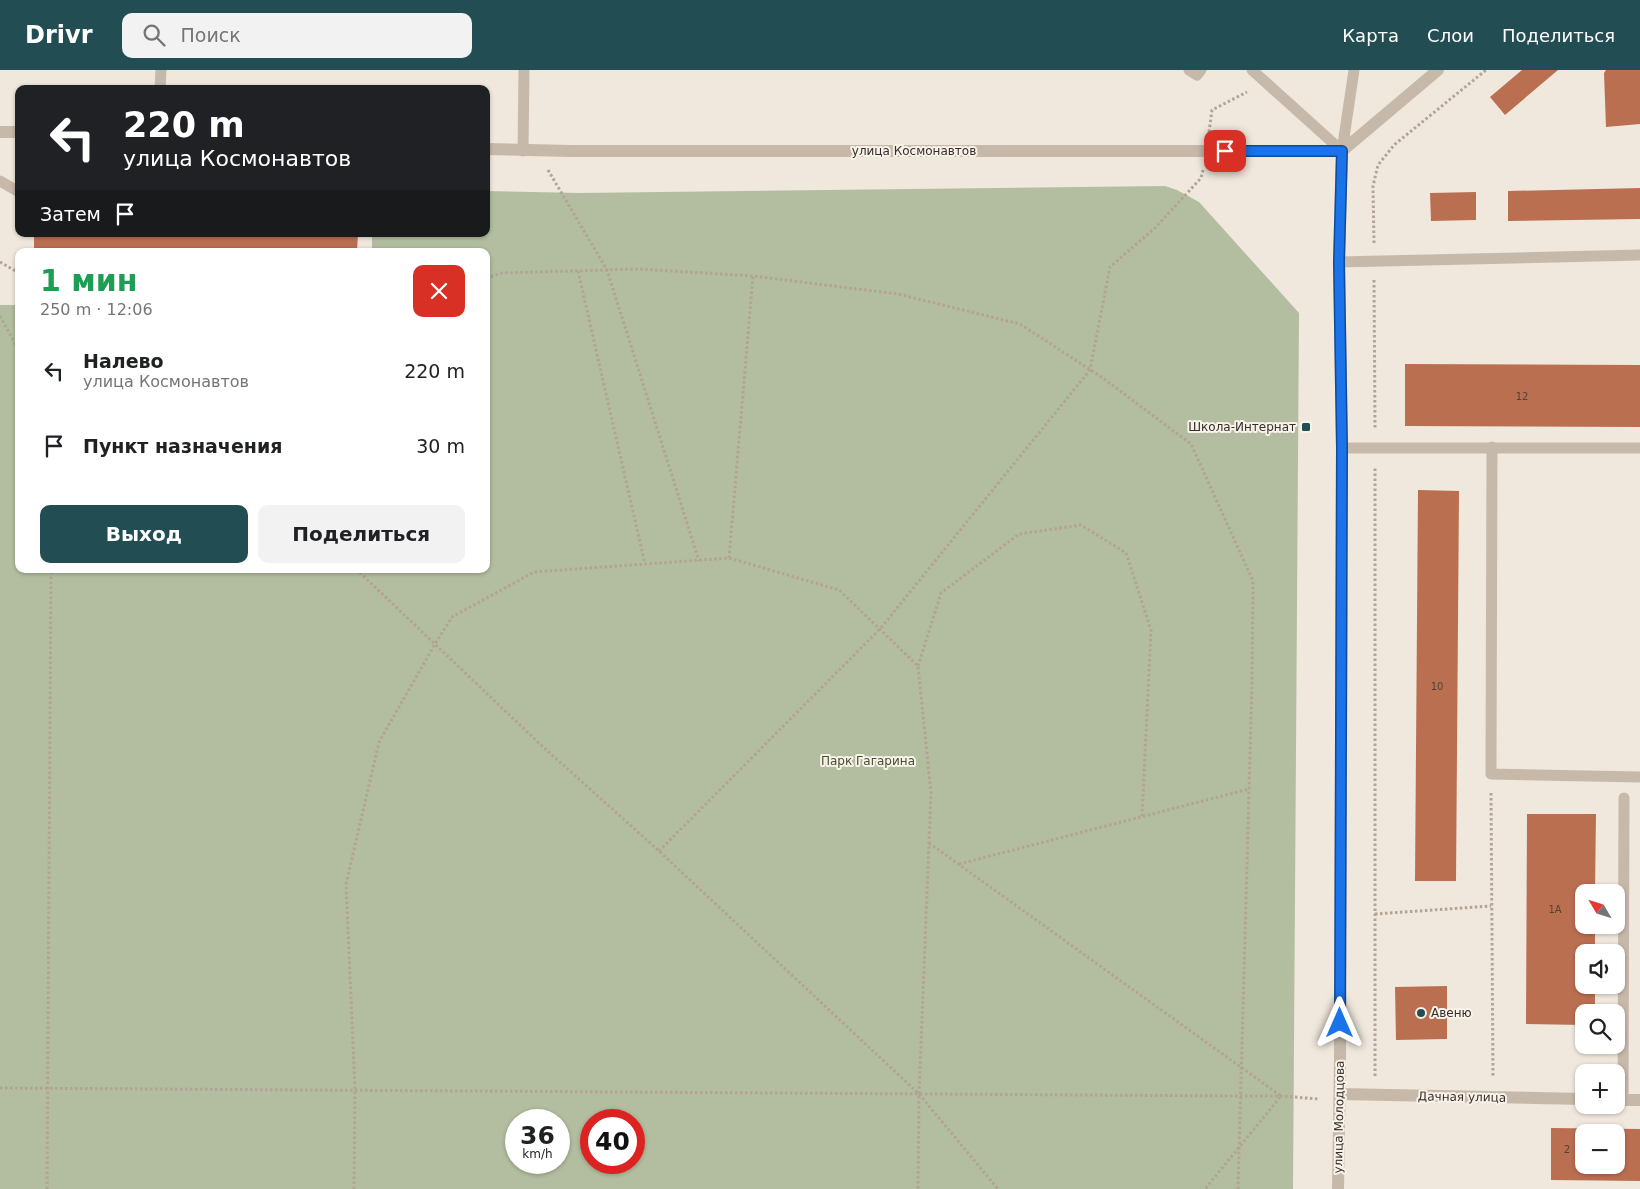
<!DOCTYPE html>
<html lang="ru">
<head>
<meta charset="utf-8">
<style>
	:root { --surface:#fff; --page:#f2f2f2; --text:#202124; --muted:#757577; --accent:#224e53 }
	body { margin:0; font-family:"DejaVu Sans",sans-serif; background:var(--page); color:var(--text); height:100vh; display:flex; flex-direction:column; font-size:19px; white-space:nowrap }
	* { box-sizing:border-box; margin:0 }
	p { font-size:16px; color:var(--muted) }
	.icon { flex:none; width:28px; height:28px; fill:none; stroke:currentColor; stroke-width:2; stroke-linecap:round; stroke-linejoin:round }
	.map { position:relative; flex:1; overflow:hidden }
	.drawer { position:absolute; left:15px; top:178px; width:475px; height:325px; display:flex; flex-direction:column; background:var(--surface); border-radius:10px; box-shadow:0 1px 4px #0004 }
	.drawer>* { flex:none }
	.top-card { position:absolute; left:15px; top:15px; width:475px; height:152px; border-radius:10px; box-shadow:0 1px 4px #0004; background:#202124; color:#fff; overflow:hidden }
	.needle { width:32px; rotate:308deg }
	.controls { position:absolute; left:1575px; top:814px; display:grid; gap:10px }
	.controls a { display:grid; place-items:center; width:50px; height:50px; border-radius:10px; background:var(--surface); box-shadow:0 1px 4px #0004; font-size:25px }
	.speed { position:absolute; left:505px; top:1039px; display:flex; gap:10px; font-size:25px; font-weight:700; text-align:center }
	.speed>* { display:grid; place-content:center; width:65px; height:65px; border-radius:50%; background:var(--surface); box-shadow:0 1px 4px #0004; line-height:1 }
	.speed small { font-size:12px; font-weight:400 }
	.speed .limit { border:8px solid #d22; background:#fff; color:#111 }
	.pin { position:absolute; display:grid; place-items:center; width:42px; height:42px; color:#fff; margin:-21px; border-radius:10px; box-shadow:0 2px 8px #0006 }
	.me { position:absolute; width:55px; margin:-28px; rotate:0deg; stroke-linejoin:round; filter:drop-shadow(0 0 4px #0008) }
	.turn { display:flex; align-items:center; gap:18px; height:105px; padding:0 25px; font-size:22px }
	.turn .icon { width:65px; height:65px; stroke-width:2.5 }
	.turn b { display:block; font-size:35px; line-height:42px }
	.then { display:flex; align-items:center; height:48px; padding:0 25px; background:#0003; gap:10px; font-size:19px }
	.round { display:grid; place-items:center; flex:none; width:52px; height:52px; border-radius:10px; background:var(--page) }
	.head { display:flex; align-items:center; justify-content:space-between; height:85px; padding:0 25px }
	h1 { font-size:30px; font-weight:700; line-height:38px; color:#1e9e55 }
	.cta { display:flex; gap:10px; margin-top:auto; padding:10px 25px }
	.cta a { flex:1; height:58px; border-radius:10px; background:var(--accent); color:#fff; font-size:20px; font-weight:700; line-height:58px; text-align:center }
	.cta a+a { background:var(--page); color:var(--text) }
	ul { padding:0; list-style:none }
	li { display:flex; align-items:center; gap:15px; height:75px; padding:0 25px }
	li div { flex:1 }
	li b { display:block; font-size:19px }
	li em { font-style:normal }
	header { display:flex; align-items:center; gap:30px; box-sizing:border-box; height:70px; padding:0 25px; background:var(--accent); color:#fff }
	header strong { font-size:24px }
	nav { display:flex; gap:28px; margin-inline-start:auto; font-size:18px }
	.search { width:350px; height:45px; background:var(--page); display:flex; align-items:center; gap:12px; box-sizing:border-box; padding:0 18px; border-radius:10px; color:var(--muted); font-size:19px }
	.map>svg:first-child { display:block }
	.green { fill:#b2be9f; fill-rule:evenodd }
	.building { fill:#bb6f51; fill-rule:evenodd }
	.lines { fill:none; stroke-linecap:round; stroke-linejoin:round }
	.path { stroke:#b3a395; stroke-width:3; stroke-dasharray:2.5 2.5; stroke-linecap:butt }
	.service { stroke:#c7b9aa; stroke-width:11 }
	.minor { stroke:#c7b9aa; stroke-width:12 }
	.tertiary { stroke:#c7b9aa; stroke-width:12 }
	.route-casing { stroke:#114b97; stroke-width:12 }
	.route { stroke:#1a73e8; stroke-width:9 }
	.poi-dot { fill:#224e53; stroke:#f8f2e9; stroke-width:2 }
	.labels { text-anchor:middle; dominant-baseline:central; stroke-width:4; stroke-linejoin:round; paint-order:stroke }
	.number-label { font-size:10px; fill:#563e33 }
	.street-label { font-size:12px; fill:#352d29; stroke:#f8f2e9 }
	.poi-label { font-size:12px; fill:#352d29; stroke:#f8f2e9; text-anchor:end }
	.park-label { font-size:12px; fill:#43512f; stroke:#f8f2e9 }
</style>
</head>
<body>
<header>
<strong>Drivr</strong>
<div class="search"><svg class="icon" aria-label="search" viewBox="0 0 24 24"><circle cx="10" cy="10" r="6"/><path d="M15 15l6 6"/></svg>Поиск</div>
<nav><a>Карта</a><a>Слои</a><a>Поделиться</a></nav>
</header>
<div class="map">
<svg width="1640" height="1119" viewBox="0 0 1640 1119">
	<rect width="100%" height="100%" fill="#f0e8dd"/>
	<!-- green -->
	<path class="green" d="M 1165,116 L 1177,120 L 1199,132 L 1299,243 L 1293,1119 L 0,1119 L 0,235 L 19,235 L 19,499 L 486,499 L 486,181 L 372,181 L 372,164 L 486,164 L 486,121 L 580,123 ZM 516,1050 L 559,1050 L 559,1092 L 516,1092 ZM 591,1050 L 634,1050 L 634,1092 L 591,1092 Z"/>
	<!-- building -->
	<g class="building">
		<path d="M 1522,0 L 1558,0 L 1505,45 L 1490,27 Z"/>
		<path d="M 1606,0 L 1640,0 L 1640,54 L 1606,57 L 1604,3 Z"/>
		<path d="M 1640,118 L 1640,149 L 1508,151 L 1508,121 Z"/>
		<path d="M 1476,122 L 1476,150 L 1431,151 L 1430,123 Z"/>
		<path d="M 34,164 L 358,164 L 357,181 L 34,181 Z"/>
		<path d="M 1405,294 L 1640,295 L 1640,357 L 1405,356 Z"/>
		<path d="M 1418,420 L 1459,421 L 1456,811 L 1415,811 Z"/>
		<path d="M 1527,744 L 1596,744 L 1595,822 L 1584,822 L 1584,855 L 1595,855 L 1595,882 L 1584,882 L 1584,915 L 1595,915 L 1595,942 L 1584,942 L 1584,955 L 1526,954 Z"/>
		<path d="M 1447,916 L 1447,969 L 1396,970 L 1395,917 Z"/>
		<path d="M 1551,1058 L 1640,1059 L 1640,1111 L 1551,1110 ZM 1584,1062 L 1616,1062 L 1616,1095 L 1584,1095 Z"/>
	</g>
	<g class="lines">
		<!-- path -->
		<g class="path">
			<path d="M 1209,62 L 1212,40 L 1247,22"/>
			<path d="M 548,100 L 607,200 L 699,491"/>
			<path d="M 1374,173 L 1373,116 L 1378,95 L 1394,75 L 1486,0"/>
			<path d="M 0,192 L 19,203"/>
			<path d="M 578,201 L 645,494"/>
			<path d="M 486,208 L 502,203 L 639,199 L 753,206 L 898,224 L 1020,254 L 1103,308 L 1191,374 L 1253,511 L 1252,613 L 1238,1119"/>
			<path d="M 1374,210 L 1375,358"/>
			<path d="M 0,246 L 19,281"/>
			<path d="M 729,488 L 753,206"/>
			<path d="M 356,499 L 542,676 L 659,781 L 919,1024 L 998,1119"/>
			<path d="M 918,596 L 941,523 L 1019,464 L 1081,455 L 1126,483 L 1151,560 L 1142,747"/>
			<path d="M 1491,723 L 1493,1007"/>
			<path d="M 929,773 L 1281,1026 L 1205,1119"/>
			<path d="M 659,781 L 880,559 L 1090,300 L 1110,197 L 1155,158 L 1201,108 L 1203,100"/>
			<path d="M 959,794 L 1249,719"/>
			<path d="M 1375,844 L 1491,836"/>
			<path d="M 1375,1006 L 1375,397"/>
			<path d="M 0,1018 L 1240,1026 L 1281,1026 L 1319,1029"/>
			<path d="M 47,1119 L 51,499"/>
			<path d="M 354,1119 L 355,1020 L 346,814 L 379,672 L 435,574 L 452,547 L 534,502 L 729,488 L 839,520 L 918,596 L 931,723 L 919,1024 L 918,1119"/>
		</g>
		<!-- service -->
		<g class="service">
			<path d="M 1189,0 L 1197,5 L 1201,0"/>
			<path d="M 1252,0 L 1342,81"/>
			<path d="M 160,19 L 161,0"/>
			<path d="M 523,81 L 524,0"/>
			<path d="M 1342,81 L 1354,0"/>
			<path d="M 0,111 L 19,122"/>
			<path d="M 1339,192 L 1640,185"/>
			<path d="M 1492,377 L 1491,704 L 1640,707"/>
			<path d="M 1342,378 L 1640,378"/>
			<path d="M 1623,1030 L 1624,728"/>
		</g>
		<!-- minor -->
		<g class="minor">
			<path d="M 1340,1024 L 1584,1029"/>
			<path d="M 1616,1030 L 1640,1030"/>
		</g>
		<!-- tertiary -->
		<g class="tertiary">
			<path d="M 0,62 L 19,62"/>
			<path d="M 486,79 L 571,81 L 1342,81"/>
			<path d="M 1338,1119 L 1340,992 L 1342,378 L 1339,192 L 1342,81 L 1438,0"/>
		</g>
	</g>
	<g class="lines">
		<defs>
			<path id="route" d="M 1225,81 L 1342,81 L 1339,192 L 1342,378 L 1340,953"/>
		</defs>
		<!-- route casing -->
		<use href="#route" class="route-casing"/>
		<!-- route -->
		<use href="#route" class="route"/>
	</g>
	<!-- markers -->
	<g class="poi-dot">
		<rect x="1301" y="352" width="10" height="10" rx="2.5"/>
		<circle cx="1421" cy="943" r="5"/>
	</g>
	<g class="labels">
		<!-- number labels -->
		<g class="number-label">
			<text x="1522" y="326">12</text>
			<text x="1437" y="616">10</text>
			<text x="1555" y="839">1А</text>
			<text x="1567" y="1079">2</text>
		</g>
		<!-- street labels -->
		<g class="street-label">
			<text x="914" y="81">улица Космонавтов</text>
			<text transform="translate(1462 1027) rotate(1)">Дачная улица</text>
			<text transform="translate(1339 1047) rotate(-89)">улица Молодцова</text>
		</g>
		<!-- poi labels -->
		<g class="poi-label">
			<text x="1296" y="357">Школа-Интернат</text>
			<text x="1431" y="943" text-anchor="start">Авеню</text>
		</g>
		<!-- park labels -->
		<g class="park-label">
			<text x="868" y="691">Парк Гагарина</text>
		</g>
	</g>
</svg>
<div class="controls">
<a><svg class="needle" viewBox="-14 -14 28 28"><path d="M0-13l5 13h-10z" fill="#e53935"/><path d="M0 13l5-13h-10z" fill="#757577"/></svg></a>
<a><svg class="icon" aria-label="sound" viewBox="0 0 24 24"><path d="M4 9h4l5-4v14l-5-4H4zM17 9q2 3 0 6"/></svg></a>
<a><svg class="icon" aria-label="search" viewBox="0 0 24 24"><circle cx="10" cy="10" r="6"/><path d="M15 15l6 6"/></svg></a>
<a>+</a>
<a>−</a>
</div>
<div class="speed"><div>36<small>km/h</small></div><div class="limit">40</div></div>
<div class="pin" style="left:1225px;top:81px;background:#d93025"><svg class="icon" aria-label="arrive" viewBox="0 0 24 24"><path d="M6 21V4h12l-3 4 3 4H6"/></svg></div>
<svg class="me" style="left:1340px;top:953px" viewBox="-20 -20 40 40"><path d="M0-17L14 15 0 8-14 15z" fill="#1a73e8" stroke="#fff" stroke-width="4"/></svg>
<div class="top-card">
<div class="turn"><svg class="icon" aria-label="left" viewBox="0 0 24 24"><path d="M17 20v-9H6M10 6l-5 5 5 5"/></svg><div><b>220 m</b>улица Космонавтов</div></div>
<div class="then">Затем<svg class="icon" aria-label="arrive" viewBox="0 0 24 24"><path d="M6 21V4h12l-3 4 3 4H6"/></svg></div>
</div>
<section class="drawer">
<div class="head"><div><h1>1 мин</h1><p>250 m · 12:06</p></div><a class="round" style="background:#d93025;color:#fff"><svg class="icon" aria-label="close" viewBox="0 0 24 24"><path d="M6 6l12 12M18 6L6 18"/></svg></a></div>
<ul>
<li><svg class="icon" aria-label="left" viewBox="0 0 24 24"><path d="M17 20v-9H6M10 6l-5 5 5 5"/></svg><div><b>Налево</b><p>улица Космонавтов</p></div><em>220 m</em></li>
<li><svg class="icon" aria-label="arrive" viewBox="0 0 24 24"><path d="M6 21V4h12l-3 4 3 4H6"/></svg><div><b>Пункт назначения</b></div><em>30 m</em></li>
</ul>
<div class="cta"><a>Выход</a><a>Поделиться</a></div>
</section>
</div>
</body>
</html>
